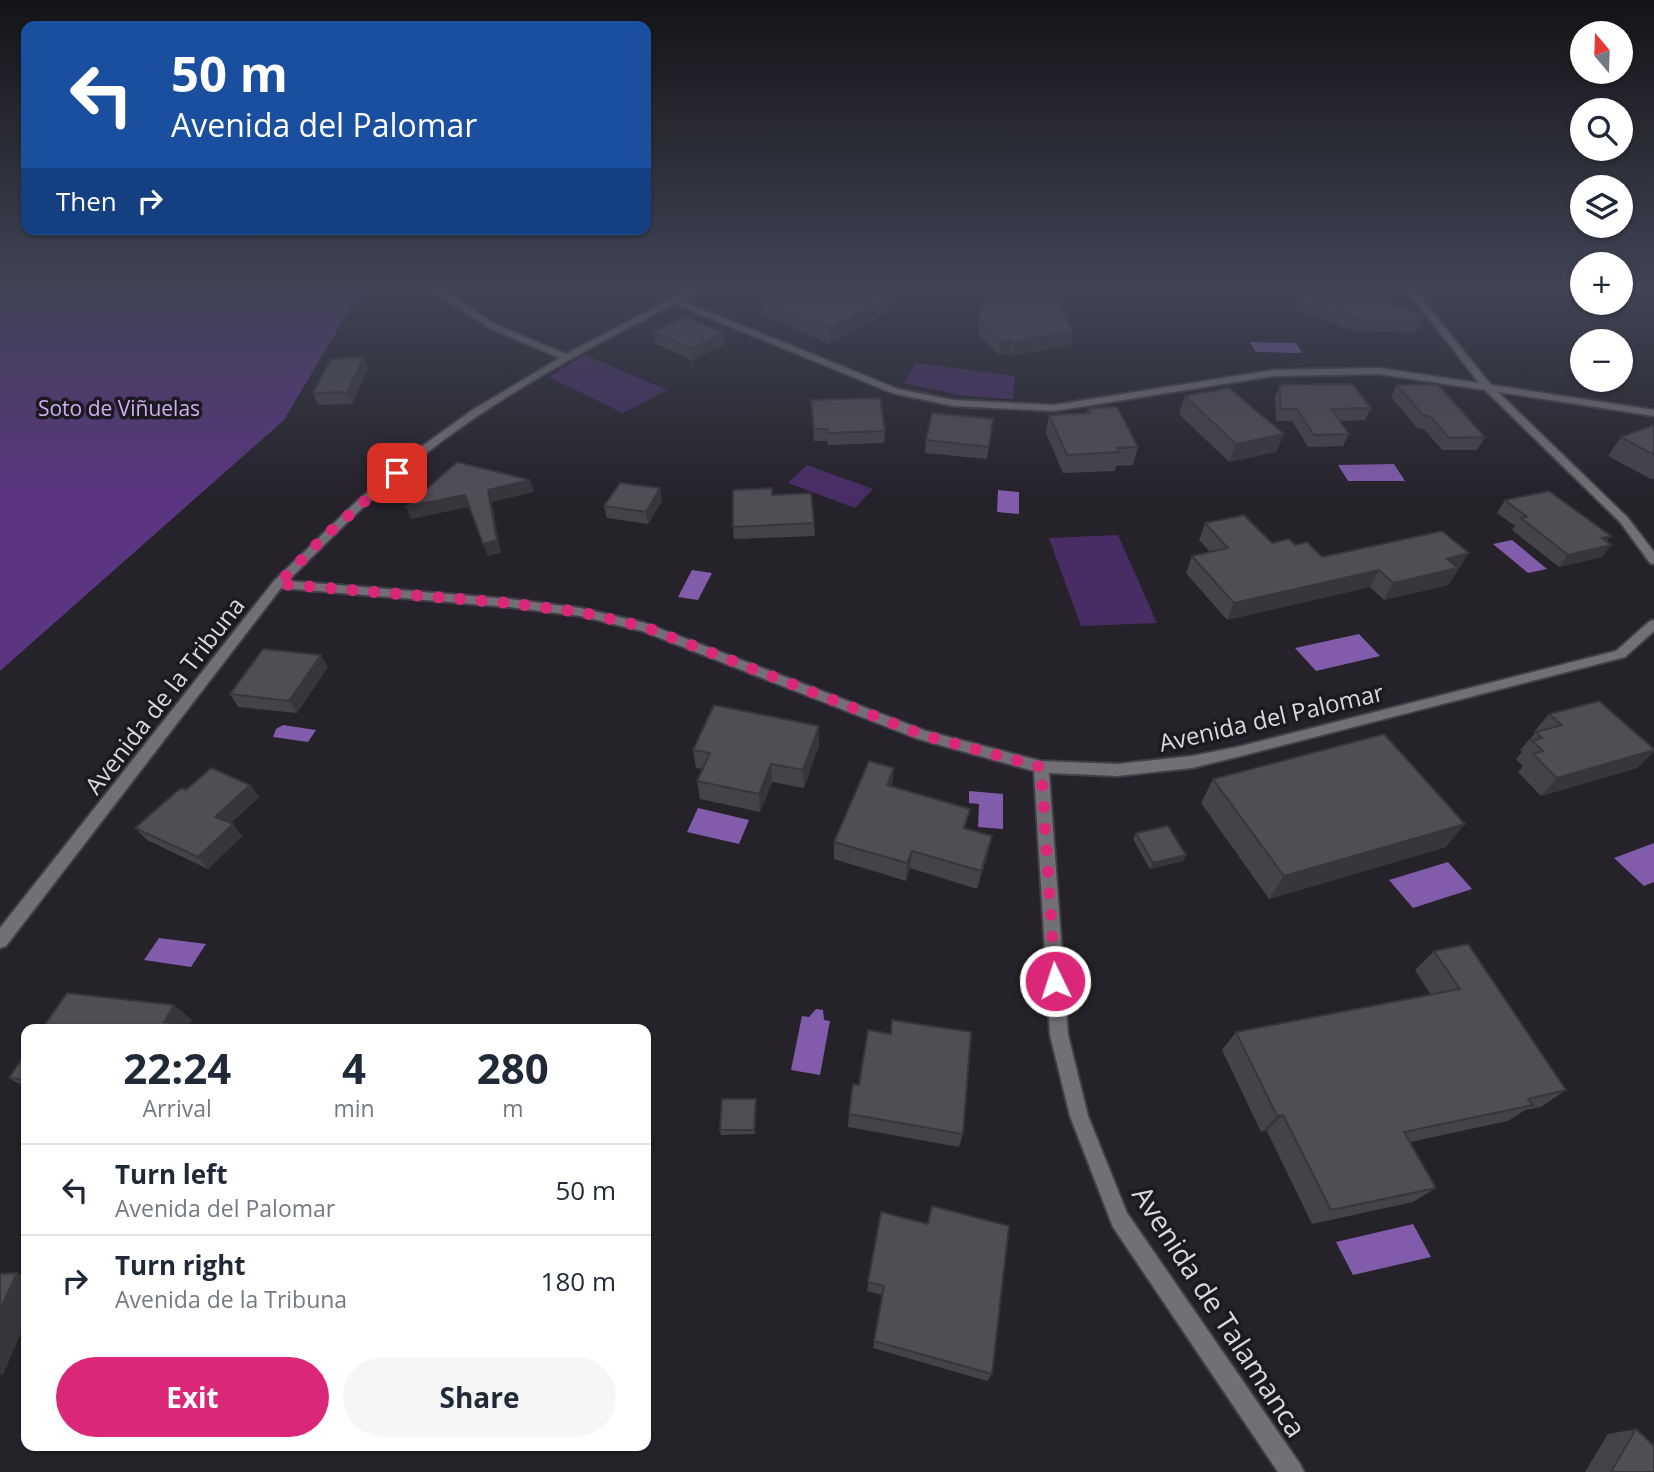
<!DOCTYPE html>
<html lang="en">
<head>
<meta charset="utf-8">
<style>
	:root { --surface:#fff; --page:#f6f6f7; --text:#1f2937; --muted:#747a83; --line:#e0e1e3; --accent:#db2777 }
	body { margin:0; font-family:"Open Sans",sans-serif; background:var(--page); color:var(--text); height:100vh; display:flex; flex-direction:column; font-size:26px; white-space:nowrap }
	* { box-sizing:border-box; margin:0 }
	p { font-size:23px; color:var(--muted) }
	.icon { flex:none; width:38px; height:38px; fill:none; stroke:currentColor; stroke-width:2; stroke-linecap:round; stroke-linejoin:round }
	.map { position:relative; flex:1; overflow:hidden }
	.sheet { position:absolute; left:21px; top:1024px; width:630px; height:427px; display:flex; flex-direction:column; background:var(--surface); border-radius:14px; box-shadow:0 2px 5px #0004 }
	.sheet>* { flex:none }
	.guide { position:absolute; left:21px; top:21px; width:630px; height:214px; border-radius:14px; box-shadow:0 2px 5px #0004; background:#1a4fa0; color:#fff; overflow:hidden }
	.needle { width:46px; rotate:341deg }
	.fabs { position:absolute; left:1570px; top:21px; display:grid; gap:14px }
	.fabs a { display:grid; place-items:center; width:63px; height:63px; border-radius:50%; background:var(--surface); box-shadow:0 2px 5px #0004; font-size:35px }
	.pin { position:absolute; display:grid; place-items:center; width:60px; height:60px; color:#fff; margin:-30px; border-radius:14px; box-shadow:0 4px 10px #0006 }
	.me { position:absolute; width:77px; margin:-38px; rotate:356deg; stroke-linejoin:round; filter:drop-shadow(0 0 5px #0008) }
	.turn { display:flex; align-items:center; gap:24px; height:147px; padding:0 35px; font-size:32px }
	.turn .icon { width:91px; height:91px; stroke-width:2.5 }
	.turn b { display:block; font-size:49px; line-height:60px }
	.then { display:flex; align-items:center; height:66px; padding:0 35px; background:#0003; gap:14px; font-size:26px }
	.eta { display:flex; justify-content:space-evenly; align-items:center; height:119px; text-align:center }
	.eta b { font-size:42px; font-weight:700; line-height:49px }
	.cta { display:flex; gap:14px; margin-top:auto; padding:14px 35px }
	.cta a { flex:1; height:80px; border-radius:42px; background:var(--accent); color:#fff; font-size:28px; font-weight:700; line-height:80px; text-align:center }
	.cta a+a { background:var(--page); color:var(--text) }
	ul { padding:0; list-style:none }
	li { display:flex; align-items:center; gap:21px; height:91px; padding:0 35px; border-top:2px solid var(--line) }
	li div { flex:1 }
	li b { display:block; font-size:26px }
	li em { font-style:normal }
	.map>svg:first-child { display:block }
	.green { fill:#482d65 }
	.forest { fill:#5a3580 }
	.water { fill:#815cab }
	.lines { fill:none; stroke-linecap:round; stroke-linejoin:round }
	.street-casing { stroke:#423f47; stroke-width:4 }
	.street { fill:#727074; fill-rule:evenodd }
	.wall { fill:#454249 }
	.shaded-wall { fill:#38363c }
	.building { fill:#504d55; stroke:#38363c; stroke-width:2 }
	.route { stroke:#db2777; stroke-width:12; stroke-dasharray:0 21.6 }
	.labels { text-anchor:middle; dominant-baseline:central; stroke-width:7; stroke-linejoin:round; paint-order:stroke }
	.far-park-label { font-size:21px; fill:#ccb0f0; stroke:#1c1920 }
	.street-label { font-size:24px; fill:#dad8dd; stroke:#1c1920 }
	.near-street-label { font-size:28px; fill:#dad8dd; stroke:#1c1920 }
</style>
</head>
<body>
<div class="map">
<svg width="1654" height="1472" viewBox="0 0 1654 1472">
	<rect width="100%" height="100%" fill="#25222a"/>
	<!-- green -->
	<g class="green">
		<path d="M 586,354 L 586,355 L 667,390 L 623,413 L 549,377 Z"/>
		<path d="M 916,363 L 1015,376 L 1013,399 L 964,396 L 904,383 Z"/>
		<path d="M 807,465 L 873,489 L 855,508 L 788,483 Z"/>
		<path d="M 1118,535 L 1157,623 L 1081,626 L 1049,538 Z"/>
	</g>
	<!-- forest -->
	<path class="forest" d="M 0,290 L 361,290 L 284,420 L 0,671 Z"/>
	<!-- water -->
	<g class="water">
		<path d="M 1250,342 L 1296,343 L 1302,353 L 1256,352 Z"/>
		<path d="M 1394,464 L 1405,481 L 1348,481 L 1338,465 Z"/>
		<path d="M 998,490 L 1019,492 L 1019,514 L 997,512 Z"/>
		<path d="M 1512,540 L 1547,569 L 1528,573 L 1493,544 Z"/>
		<path d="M 692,570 L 712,573 L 698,600 L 678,597 Z"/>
		<path d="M 1359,634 L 1380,656 L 1316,671 L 1295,648 Z"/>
		<path d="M 283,725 L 316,730 L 308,742 L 273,737 L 276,729 Z"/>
		<path d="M 969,791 L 1003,794 L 1003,829 L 978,827 L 979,804 L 969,803 Z"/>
		<path d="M 698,808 L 749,820 L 739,844 L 687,832 Z"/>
		<path d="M 1654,843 L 1654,882 L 1644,886 L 1614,858 Z"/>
		<path d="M 1448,862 L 1472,889 L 1413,908 L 1389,880 Z"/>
		<path d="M 159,938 L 206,944 L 191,967 L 144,960 Z"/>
		<path d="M 816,1009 L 823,1010 L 824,1020 L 830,1021 L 820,1075 L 791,1070 L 802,1016 L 809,1017 Z"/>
		<path d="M 1413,1224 L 1431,1257 L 1353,1275 L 1336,1242 Z"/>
	</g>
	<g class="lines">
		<defs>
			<path id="street" d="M 432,290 L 442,290 L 497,325 L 566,354 L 671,299 L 691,290 L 701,290 L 682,301 L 898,389 L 953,400 L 1054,405 L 1274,370 L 1379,368 L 1479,383 L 1407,290 L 1415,290 L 1491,385 L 1654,410 L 1654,416 L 1498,392 L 1628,518 L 1654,552 L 1654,564 L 1650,563 L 1620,522 L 1485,390 L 1379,374 L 1274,376 L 1054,411 L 953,406 L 892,393 L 675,304 C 590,347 504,393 429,451 C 378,490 333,536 288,581 L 509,599 L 580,608 L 645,623 L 926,731 L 1041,761 L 1117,764 L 1192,756 L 1237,747 L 1616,651 L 1650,621 L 1654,620 L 1654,631 L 1625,657 L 1237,757 L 1192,768 L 1117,776 L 1049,773 L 1068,1035 L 1088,1116 L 1127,1213 L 1300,1464 L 1304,1472 L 1278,1472 L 1113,1227 L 1070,1116 L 1050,1035 L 1034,771 L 918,739 L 642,631 L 580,616 L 509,607 L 281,588 L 6,946 L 0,948 L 0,928 L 274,581 L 356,502 L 421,447 L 474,409 L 560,358 L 491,329 Z"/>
		</defs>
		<!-- street casing -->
		<use href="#street" class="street-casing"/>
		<!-- street -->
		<use href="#street" class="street"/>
	</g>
	<!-- wall -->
	<g class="wall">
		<path d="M 1298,293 L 1422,322 L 1416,333 L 1353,331 L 1293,309 Z"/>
		<path d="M 836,295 L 890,311 L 829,344 L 761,314 L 760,299 Z"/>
		<path d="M 980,310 L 1070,345 L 1011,356 L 1009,353 L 998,355 L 978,334 Z"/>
		<path d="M 653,332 L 723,333 L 724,345 L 693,361 L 655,343 Z"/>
		<path d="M 364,357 L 368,369 L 352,404 L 318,405 L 313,393 Z"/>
		<path d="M 1280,385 L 1371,408 L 1365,420 L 1339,421 L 1349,434 L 1343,446 L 1308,447 L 1292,421 L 1276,421 L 1275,397 Z"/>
		<path d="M 1397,385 L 1485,437 L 1477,450 L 1442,450 L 1424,429 L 1417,428 L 1391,397 Z"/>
		<path d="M 1185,396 L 1284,434 L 1276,452 L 1229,462 L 1179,414 Z"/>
		<path d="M 811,400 L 885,431 L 884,443 L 828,445 L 827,441 L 814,441 Z"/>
		<path d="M 1088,408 L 1138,447 L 1133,465 L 1116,466 L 1115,471 L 1063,473 L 1046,433 L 1049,415 L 1086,414 Z"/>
		<path d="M 993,419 L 987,459 L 925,453 L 926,440 Z"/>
		<path d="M 1654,425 L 1654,478 L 1651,479 L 1608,456 L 1621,437 Z"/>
		<path d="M 772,495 L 814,523 L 815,536 L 734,539 L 733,527 Z"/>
		<path d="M 1505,500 L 1607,541 L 1611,545 L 1602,557 L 1559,567 L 1512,530 L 1515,526 L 1497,513 Z"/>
		<path d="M 662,501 L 648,524 L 607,518 L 604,506 Z"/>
		<path d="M 1205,523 L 1272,543 L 1295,545 L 1322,557 L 1458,570 L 1448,585 L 1384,600 L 1370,587 L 1227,620 L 1186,573 L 1192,556 L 1210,552 L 1199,540 Z"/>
		<path d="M 328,667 L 297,713 L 238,707 L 230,694 Z"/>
		<path d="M 1549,714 L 1654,749 L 1654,751 L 1637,768 L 1541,796 L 1518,772 L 1523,766 L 1516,759 L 1522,752 L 1520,750 L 1535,733 L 1534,732 Z"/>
		<path d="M 819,745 L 804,788 L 772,782 L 760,812 L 700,799 L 697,781 L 703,769 L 696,768 L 693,750 Z"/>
		<path d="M 1213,779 L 1446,847 L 1269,899 L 1201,803 Z"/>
		<path d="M 250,785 L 259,797 L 231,823 L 242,836 L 208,869 L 147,840 L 135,828 L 186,790 Z"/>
		<path d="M 892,787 L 966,829 L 992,836 L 988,854 L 977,889 L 910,868 L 906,881 L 834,859 L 834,842 Z"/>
		<path d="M 1136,833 L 1186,855 L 1183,861 L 1150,869 L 1133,839 Z"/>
		<path d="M 1434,951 L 1566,1090 L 1541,1107 L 1525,1110 L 1508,1121 L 1410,1142 L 1436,1188 L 1413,1202 L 1312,1224 L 1267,1131 L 1261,1132 L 1222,1050 L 1236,1032 L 1431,995 L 1415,970 Z"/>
		<path d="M 891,1034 L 963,1134 L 959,1147 L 848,1127 L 849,1114 L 859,1085 Z"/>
		<path d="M 26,1053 L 26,1088 L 9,1078 Z"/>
		<path d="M 756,1099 L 755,1134 L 721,1135 L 720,1130 Z"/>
		<path d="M 932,1206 L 992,1374 L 987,1381 L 873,1348 L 882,1295 L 867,1291 L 881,1212 L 927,1223 Z"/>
		<path d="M 1636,1429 L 1654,1472 L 1585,1472 L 1608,1434 Z"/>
	</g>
	<!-- shaded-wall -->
	<g class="shaded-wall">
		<path d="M 891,295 L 890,311 L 829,344 L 829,328 Z"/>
		<path d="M 1073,331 L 1070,345 L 1011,356 L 1013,342 Z"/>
		<path d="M 723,333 L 724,345 L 693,361 L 692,349 Z"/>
		<path d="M 1011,340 L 1009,353 L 998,355 L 1000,342 Z"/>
		<path d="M 364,357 L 368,369 L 352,404 L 347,392 Z"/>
		<path d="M 1284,434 L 1276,452 L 1229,462 L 1236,444 Z"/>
		<path d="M 530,480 L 534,492 L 492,502 L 501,553 L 488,556 L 483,544 L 488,490 Z"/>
		<path d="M 660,488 L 662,501 L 648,524 L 646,512 Z"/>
		<path d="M 465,495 L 469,507 L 411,519 L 406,507 Z"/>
		<path d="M 1611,536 L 1602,547 L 1611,545 L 1602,557 L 1559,567 L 1568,555 L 1602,538 Z"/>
		<path d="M 1469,553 L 1448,585 L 1384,600 L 1393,583 L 1447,559 Z"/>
		<path d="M 1379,570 L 1370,587 L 1227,620 L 1234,603 Z"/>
		<path d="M 321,655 L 328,667 L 297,713 L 289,701 Z"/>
		<path d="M 819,726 L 819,745 L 804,788 L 803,770 Z"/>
		<path d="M 1654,750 L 1637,768 L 1541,796 L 1557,778 Z"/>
		<path d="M 771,764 L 772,782 L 760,812 L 759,794 Z"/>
		<path d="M 894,768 L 892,787 L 887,785 Z"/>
		<path d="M 250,785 L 259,797 L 225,829 L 215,817 Z"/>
		<path d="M 233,824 L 242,836 L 208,869 L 198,857 Z"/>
		<path d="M 1465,824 L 1446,847 L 1269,899 L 1284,876 Z"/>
		<path d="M 992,836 L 988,854 L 977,889 L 981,871 Z"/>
		<path d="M 912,851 L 910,868 L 906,881 L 907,863 Z"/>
		<path d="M 1186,855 L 1183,861 L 1150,869 L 1153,863 Z"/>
		<path d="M 174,1005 L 192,1020 L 188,1029 L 172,1029 L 164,1022 Z"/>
		<path d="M 1283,1115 L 1267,1131 L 1261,1132 L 1277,1116 Z"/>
		<path d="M 17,1273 L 26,1277 L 26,1321 L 3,1375 L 0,1374 L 0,1310 Z"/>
	</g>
	<!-- building -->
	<g class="building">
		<path d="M 777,290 L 823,290 L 836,295 L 846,290 L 877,290 L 891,295 L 829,328 L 760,299 Z"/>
		<path d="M 1007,290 L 1051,290 L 1073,331 L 1013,342 L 1011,340 L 1000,342 L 980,321 L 980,310 Z"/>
		<path d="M 1298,293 L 1361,295 L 1423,315 L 1422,322 L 1358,319 L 1297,298 Z"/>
		<path d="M 684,316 L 723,333 L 692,349 L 653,332 Z"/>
		<path d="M 364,357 L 347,392 L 313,393 L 331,359 Z"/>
		<path d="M 1352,384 L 1371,408 L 1331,409 L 1349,434 L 1314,435 L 1297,409 L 1280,409 L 1280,385 Z"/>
		<path d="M 1437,384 L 1485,437 L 1449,438 L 1431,417 L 1423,415 L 1397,385 Z"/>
		<path d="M 1229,388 L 1284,434 L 1236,444 L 1185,396 Z"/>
		<path d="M 880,398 L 885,431 L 828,433 L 827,429 L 814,429 L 811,400 Z"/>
		<path d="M 1117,407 L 1138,447 L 1117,448 L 1119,452 L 1067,455 L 1049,415 L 1090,413 L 1088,408 Z"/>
		<path d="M 932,413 L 993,419 L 989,447 L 926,440 Z"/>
		<path d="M 1654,425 L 1654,455 L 1621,437 Z"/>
		<path d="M 457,462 L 530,480 L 488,490 L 497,540 L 483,544 L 465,495 L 406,507 Z"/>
		<path d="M 620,483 L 660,488 L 646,512 L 604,506 Z"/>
		<path d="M 772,488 L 772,495 L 811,493 L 814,523 L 733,527 L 733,490 Z"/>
		<path d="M 1549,491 L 1611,536 L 1602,538 L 1611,545 L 1568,555 L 1521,518 L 1527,517 L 1505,500 Z"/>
		<path d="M 1244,515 L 1272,543 L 1289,539 L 1295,545 L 1307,542 L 1322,557 L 1442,531 L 1469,553 L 1447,559 L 1458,568 L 1393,583 L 1379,570 L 1234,603 L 1192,556 L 1228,548 L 1205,523 Z"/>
		<path d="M 263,649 L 321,655 L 289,701 L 230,694 Z"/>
		<path d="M 1599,701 L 1654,749 L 1654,750 L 1557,778 L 1533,754 L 1543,751 L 1532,741 L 1542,738 L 1536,732 L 1562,725 L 1549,714 Z"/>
		<path d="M 714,705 L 819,726 L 803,770 L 771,764 L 759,794 L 697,781 L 710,753 L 693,750 Z"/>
		<path d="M 1384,734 L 1465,824 L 1284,876 L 1213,779 Z"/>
		<path d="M 869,761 L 894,768 L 887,785 L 970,809 L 964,828 L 992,836 L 981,871 L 912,851 L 907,863 L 834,842 Z"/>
		<path d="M 211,768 L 250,785 L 215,817 L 233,824 L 198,857 L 135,828 L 176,792 L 182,788 L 186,790 Z"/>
		<path d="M 1168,826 L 1186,855 L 1153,863 L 1136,833 Z"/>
		<path d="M 1468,944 L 1566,1090 L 1528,1099 L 1533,1105 L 1404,1132 L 1436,1188 L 1331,1210 L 1283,1115 L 1277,1116 L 1236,1032 L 1460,989 L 1434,951 Z"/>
		<path d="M 67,993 L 174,1005 L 164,1022 L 182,1024 L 179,1029 L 42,1029 Z"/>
		<path d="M 892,1020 L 971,1032 L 963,1134 L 849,1114 L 853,1084 L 859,1085 L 868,1030 L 891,1034 Z"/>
		<path d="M 26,1053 L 26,1080 L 9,1078 Z"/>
		<path d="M 722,1099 L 756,1099 L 754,1130 L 720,1130 Z"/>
		<path d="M 932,1206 L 1009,1226 L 992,1374 L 874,1341 L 884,1286 L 868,1282 L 881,1212 L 928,1224 Z"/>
		<path d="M 17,1273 L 0,1310 L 0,1274 Z"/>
		<path d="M 1636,1429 L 1654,1446 L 1654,1472 L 1611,1472 Z"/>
	</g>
	<!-- sky -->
	<linearGradient id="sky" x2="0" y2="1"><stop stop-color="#141317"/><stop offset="0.58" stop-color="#404455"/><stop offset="1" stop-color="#404455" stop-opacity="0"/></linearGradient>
	<rect width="1654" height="496" fill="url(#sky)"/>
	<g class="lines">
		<!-- route -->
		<path class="route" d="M 397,473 L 324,537 L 278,584 L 509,603 L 580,612 L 645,627 L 923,735 L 1041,767 L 1055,981"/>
	</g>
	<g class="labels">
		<!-- far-park labels -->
		<g class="far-park-label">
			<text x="119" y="408">Soto de Viñuelas</text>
		</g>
		<!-- street labels -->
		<g class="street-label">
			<text transform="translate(164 695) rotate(-52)">Avenida de la Tribuna</text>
			<text transform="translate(1271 717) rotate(-13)">Avenida del Palomar</text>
		</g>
		<!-- near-street labels -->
		<g class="near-street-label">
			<text transform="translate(1220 1311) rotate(57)">Avenida de Talamanca</text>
		</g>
	</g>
</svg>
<div class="fabs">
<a><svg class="needle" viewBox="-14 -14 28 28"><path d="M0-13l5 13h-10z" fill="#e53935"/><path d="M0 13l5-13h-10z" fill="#747a83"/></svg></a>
<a><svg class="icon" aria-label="search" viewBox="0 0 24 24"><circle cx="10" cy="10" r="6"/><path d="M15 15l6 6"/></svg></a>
<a><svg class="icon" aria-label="layers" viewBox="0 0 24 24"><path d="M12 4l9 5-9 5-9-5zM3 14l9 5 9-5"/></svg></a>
<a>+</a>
<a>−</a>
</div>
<div class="pin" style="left:397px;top:473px;background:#d93025"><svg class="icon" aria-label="arrive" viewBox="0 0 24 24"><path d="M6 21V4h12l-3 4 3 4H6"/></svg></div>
<svg class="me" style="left:1055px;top:981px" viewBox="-20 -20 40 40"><circle r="17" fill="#db2777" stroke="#fff" stroke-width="3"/><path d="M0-11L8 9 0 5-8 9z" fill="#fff"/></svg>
<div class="guide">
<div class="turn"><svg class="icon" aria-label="left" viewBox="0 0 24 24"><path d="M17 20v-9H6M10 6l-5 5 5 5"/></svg><div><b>50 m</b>Avenida del Palomar</div></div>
<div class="then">Then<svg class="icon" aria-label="right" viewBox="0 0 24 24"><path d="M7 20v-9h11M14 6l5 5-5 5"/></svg></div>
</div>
<section class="sheet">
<div class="eta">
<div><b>22:24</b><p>Arrival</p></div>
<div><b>4</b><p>min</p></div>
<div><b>280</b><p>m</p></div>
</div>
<ul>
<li><svg class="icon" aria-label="left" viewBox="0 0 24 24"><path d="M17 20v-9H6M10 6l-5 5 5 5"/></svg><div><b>Turn left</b><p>Avenida del Palomar</p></div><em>50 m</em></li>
<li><svg class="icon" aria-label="right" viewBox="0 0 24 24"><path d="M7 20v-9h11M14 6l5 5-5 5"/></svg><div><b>Turn right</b><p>Avenida de la Tribuna</p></div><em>180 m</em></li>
</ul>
<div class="cta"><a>Exit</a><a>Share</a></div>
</section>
</div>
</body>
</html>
